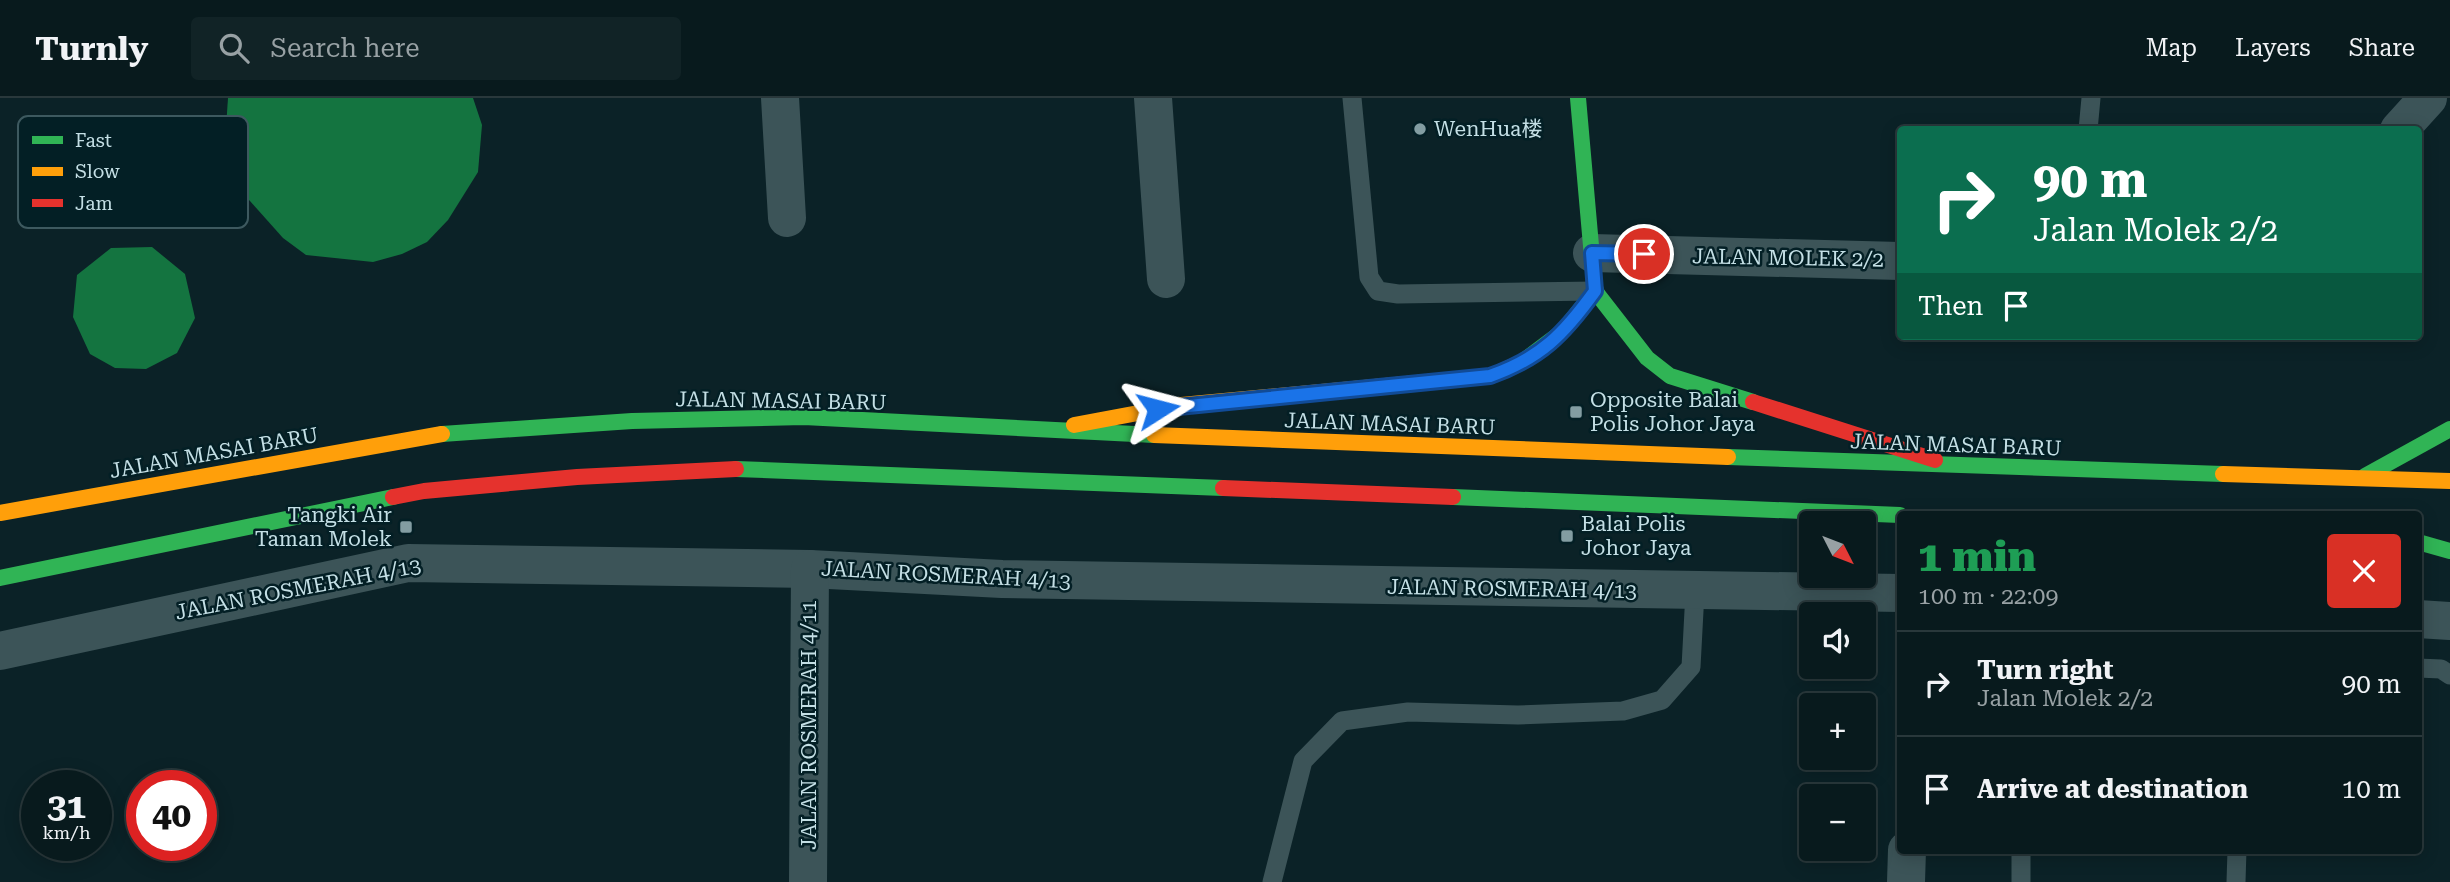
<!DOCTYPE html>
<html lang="en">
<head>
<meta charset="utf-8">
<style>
	:root { --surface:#081a1d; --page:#112326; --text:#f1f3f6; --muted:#98a1a4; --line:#29383b }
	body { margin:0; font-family:"Roboto Serif","Noto Sans SC",serif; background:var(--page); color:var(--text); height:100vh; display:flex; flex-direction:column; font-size:26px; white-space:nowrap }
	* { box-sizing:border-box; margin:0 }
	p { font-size:23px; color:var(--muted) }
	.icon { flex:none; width:38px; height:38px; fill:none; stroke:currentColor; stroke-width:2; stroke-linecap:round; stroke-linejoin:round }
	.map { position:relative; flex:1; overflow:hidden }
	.drawer { position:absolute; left:1897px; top:413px; width:525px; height:343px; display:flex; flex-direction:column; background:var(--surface); border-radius:7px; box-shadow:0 4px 18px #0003,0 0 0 2px var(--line) }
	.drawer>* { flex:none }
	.top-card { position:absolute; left:1897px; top:28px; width:525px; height:214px; border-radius:7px; box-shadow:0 4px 18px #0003,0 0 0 2px var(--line); background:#0b6e4f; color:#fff; overflow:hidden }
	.needle { width:46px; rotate:132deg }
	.tools { position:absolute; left:1799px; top:413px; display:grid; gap:14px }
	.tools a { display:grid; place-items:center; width:77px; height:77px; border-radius:7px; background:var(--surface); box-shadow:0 4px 18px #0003,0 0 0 2px var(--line); font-size:35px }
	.speed { position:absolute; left:21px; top:672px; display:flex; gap:14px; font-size:35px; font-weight:700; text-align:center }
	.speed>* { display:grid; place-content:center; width:91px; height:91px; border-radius:50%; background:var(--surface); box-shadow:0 4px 18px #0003,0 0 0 2px var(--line); line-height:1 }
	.speed small { font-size:18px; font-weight:400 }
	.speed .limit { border:10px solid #d22; background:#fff; color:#111 }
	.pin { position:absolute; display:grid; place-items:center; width:60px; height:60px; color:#fff; margin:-30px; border:4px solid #fff; border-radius:50%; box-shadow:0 2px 7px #0007 }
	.me { position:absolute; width:77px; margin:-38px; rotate:81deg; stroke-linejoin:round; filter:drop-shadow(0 0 5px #0008) }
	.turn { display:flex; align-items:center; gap:24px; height:147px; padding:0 21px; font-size:32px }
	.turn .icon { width:91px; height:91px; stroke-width:2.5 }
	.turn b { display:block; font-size:49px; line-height:60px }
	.then { display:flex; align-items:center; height:66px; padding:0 21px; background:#0003; gap:14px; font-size:26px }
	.round { display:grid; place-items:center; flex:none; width:74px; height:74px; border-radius:7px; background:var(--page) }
	.headline { display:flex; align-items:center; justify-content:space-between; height:119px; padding:0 21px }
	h1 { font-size:42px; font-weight:800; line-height:52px; color:#1e9e55 }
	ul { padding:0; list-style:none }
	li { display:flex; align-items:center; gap:21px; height:105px; padding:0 21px; border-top:2px solid var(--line) }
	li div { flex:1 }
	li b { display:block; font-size:26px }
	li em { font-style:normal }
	header { display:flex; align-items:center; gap:42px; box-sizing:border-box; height:98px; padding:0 35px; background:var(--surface); border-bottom:2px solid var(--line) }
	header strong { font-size:33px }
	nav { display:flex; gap:38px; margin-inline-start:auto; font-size:24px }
	.search { width:490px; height:63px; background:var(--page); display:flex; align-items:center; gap:18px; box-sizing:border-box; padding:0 24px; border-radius:7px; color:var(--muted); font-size:26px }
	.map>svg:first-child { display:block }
	.water { fill:#147440 }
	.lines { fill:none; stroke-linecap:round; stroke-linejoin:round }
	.lane { stroke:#3c5458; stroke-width:19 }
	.street { stroke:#3c5458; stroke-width:38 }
	.fast { stroke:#30b455; stroke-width:16 }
	.slow { stroke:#ff9f0a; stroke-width:16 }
	.jam { stroke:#e5322d; stroke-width:16 }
	.route-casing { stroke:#114b97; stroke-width:18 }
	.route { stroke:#1a73e8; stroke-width:12 }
	.poi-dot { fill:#839da2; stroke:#031f25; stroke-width:2.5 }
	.labels { text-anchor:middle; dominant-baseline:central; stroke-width:5; stroke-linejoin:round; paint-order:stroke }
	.poi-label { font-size:21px; fill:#c4dfe5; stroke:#031f25; text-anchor:start }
	.street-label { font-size:21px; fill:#c4dfe5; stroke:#031f25 }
	.key { fill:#031f25; stroke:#3d595f; stroke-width:2 }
	.key-label { font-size:19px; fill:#c4dfe5 }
</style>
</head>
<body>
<header>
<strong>Turnly</strong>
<div class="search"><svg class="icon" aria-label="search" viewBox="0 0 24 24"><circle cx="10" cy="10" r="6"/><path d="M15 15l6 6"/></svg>Search here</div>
<nav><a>Map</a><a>Layers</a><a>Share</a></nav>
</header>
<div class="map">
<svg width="2450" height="784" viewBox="0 0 2450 784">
	<rect width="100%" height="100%" fill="#0b2227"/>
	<!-- water -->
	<g class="water">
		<path d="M 228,0 L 473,0 L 482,27 L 478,74 L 448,122 L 427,144 L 402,156 L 373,164 L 306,157 L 283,140 L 241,93 L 225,44 Z"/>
		<path d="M 152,149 L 185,176 L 195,220 L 177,255 L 146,271 L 115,270 L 90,256 L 73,219 L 77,177 L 111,150 Z"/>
	</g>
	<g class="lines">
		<!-- lane -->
		<g class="lane">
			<path d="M 1352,0 L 1369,179 L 1378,193 L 1398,196 L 1595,193"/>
			<path d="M 2088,32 L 2091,0"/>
			<path d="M 2418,570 L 2441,571 L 2450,577"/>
			<path d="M 2021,752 L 2021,784"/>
			<path d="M 1272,784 L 1303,663 L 1342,623 L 1408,614 L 1518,617 L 1623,613 L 1662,602 L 1691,569 L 1695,494"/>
			<path d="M 2236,784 L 2237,752"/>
		</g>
		<!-- street -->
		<g class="street">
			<path d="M 780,0 L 787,120"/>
			<path d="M 1153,0 L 1166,181"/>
			<path d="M 2399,32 L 2428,0"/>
			<path d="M 1592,155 L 1900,163"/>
			<path d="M 2418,521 L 2450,523"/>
			<path d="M 0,553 L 408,465 L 810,471 L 1002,481 L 1900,495"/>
			<path d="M 808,784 L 810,471"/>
			<path d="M 1906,784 L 1907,752"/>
		</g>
		<!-- fast -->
		<g class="fast">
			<path d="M 1578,0 L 1595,193 L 1647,260 L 1670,278 L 1753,304"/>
			<path d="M 1522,264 L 1562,234 L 1595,193"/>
			<path d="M 442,336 L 632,323 L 804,319 L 1154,337"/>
			<path d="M 1728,359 L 2223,376"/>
			<path d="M 736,371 L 1223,390"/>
			<path d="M 2365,378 L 2450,331"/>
			<path d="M 1453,399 L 1900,417"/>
			<path d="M 2418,444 L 2450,453"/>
			<path d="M 0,480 L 393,399"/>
		</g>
		<!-- slow -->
		<g class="slow">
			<path d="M 1074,327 L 1181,307 L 1491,278 L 1522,264"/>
			<path d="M 1154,337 L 1728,359"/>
			<path d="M 2223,376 L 2450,383"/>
			<path d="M 0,415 L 442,336"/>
		</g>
		<!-- jam -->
		<g class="jam">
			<path d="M 1753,304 L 1935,362"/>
			<path d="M 1223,390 L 1453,399"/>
			<path d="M 393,399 L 424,393 L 577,379 L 736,371"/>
		</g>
	</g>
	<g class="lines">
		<defs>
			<path id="route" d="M 1158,311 L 1490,278 C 1541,260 1564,236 1595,193 L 1592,155 L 1644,156"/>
		</defs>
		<!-- route casing -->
		<use href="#route" class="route-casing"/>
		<!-- route -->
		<use href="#route" class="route"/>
	</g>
	<!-- markers -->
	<g class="poi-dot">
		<circle cx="1420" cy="31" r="7"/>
		<rect x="1569" y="307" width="14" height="14" rx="3.5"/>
		<rect x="399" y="422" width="14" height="14" rx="3.5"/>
		<rect x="1560" y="431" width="14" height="14" rx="3.5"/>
	</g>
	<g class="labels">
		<!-- poi labels -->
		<g class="poi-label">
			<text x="1434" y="31">WenHua楼</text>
			<text x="1590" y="302">Opposite Balai<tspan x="1590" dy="24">Polis Johor Jaya</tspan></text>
			<text x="392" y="417" text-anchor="end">Tangki Air<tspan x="392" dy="24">Taman Molek</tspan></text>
			<text x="1581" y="426">Balai Polis<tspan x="1581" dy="24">Johor Jaya</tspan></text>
		</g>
		<!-- street labels -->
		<g class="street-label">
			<text transform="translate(1788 160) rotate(1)">JALAN MOLEK 2/2</text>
			<text transform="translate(781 303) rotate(1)">JALAN MASAI BARU</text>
			<text transform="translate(1390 326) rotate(2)">JALAN MASAI BARU</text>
			<text transform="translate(1956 347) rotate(2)">JALAN MASAI BARU</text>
			<text transform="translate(214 355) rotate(-10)">JALAN MASAI BARU</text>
			<text transform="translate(946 477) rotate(3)">JALAN ROSMERAH 4/13</text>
			<text transform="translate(298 491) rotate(-11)">JALAN ROSMERAH 4/13</text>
			<text transform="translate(1512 491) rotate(1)">JALAN ROSMERAH 4/13</text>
			<text transform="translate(809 627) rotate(-90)">JALAN ROSMERAH 4/11</text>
		</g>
	</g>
	<!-- legend -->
	<rect x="18" y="18" width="230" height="112" rx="10" class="key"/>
	<rect x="32" y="38" width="31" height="8" fill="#30b455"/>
	<rect x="32" y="69" width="31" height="9" fill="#ff9f0a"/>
	<rect x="32" y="101" width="31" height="8" fill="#e5322d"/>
	<g class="key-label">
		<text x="75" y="49">Fast</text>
		<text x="75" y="80">Slow</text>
		<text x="75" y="112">Jam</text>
	</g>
</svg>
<div class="tools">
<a><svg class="needle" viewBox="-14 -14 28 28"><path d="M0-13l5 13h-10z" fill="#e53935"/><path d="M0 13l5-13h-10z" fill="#98a1a4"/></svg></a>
<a><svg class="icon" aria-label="sound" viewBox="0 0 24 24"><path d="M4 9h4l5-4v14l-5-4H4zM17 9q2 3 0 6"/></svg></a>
<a>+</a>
<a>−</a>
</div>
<div class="speed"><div>31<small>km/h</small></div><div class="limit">40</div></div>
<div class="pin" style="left:1644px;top:156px;background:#d93025"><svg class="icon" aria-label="arrive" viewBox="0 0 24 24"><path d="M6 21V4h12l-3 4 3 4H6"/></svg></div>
<svg class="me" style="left:1158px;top:311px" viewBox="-20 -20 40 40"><path d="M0-17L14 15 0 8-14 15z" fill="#1a73e8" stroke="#fff" stroke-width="4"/></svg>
<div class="top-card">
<div class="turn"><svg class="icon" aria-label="right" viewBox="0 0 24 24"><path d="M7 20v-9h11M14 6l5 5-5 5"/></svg><div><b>90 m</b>Jalan Molek 2/2</div></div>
<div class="then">Then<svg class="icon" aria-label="arrive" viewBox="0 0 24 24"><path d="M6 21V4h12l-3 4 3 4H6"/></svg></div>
</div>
<section class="drawer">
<div class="headline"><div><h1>1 min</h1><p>100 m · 22:09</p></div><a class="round" style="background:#d93025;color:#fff"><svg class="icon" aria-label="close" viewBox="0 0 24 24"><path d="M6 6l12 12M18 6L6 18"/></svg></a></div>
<ul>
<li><svg class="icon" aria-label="right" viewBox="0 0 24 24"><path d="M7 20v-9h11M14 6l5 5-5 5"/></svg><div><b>Turn right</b><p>Jalan Molek 2/2</p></div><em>90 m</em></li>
<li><svg class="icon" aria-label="arrive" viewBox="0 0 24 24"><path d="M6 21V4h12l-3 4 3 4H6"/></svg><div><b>Arrive at destination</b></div><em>10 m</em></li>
</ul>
</section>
</div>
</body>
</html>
